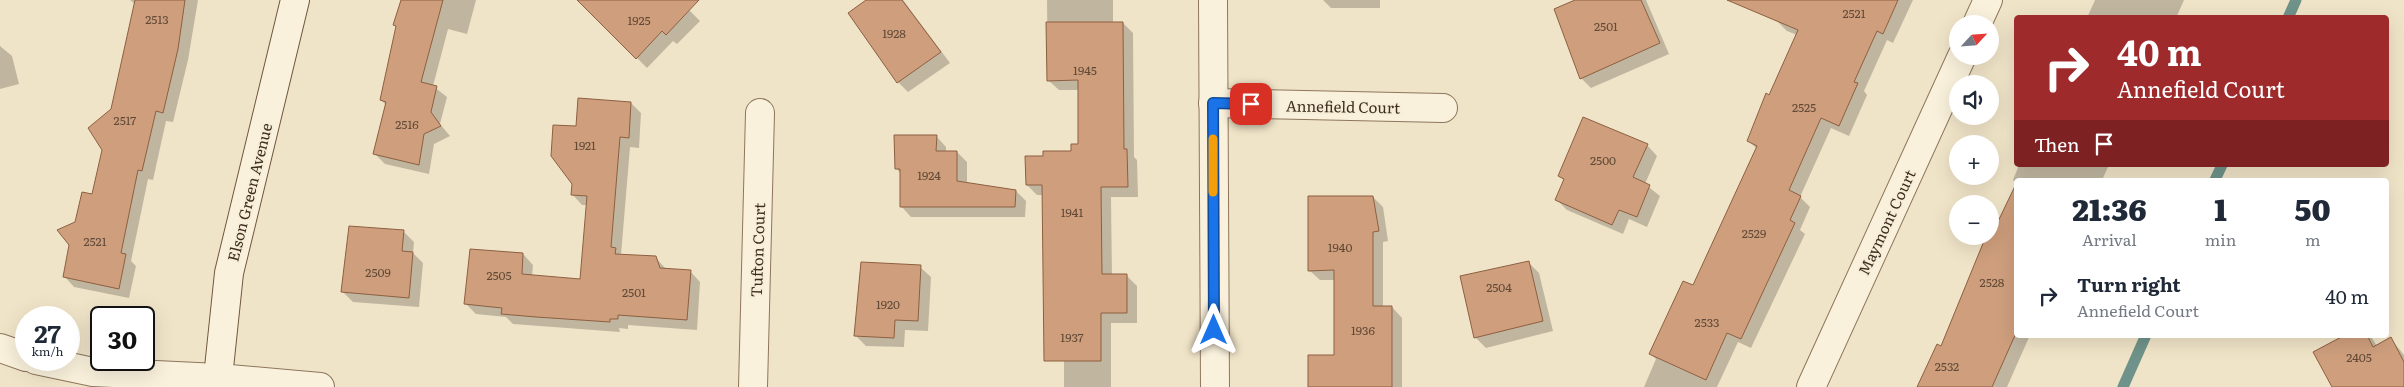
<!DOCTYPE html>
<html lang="en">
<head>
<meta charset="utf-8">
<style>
	:root { --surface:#fff; --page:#f6f6f7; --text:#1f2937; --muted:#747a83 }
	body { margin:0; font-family:Literata,serif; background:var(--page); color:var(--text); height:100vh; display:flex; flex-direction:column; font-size:19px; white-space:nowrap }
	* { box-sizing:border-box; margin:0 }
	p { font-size:16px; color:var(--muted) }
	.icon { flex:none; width:28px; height:28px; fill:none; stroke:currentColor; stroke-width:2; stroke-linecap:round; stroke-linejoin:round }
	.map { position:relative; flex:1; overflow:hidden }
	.sheet { position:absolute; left:2014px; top:178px; width:375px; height:160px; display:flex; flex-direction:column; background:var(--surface); border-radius:5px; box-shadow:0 5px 20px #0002 }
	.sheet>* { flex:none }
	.banner { position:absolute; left:2014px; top:15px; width:375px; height:152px; border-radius:5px; box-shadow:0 5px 20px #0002; background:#9e2a2b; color:#fff; overflow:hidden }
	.needle { width:32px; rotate:64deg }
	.controls { position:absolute; left:1949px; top:15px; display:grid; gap:10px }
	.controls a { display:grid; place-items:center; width:50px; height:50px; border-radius:50%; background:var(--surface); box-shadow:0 5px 20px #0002; font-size:25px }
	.speed { position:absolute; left:15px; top:306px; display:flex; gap:10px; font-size:25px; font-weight:700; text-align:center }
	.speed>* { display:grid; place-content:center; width:65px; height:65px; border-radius:50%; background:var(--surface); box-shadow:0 5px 20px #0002; line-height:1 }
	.speed small { font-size:12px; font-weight:400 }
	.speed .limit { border:2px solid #111; border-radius:8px; background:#fff; color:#111 }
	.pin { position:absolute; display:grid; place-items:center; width:42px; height:42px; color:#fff; margin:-21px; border-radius:10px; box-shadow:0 2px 8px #0006 }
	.me { position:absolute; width:55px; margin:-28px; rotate:0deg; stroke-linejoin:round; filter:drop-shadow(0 0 4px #0008) }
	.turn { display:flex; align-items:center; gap:18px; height:105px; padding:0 20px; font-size:22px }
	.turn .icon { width:65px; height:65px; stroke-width:2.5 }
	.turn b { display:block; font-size:35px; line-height:42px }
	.then { display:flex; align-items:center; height:48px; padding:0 20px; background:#0003; gap:10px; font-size:19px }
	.eta { display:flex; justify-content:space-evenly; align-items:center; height:85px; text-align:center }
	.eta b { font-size:30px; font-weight:800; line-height:35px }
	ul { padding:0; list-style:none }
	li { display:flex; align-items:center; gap:15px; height:65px; padding:0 20px }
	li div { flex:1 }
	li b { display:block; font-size:19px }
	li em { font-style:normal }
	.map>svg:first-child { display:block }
	.shadow { fill:#0003 }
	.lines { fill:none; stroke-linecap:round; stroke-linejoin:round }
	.stream { stroke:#6f938a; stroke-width:11 }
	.building { fill:#cf9f7d; stroke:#8d5f41 }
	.street-casing { stroke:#8d765c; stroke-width:30 }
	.secondary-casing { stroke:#6f573f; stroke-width:30 }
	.street { stroke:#faf1dc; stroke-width:28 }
	.secondary { stroke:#faf1dc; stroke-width:28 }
	.route-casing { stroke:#114b97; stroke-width:12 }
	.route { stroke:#1a73e8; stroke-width:9 }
	.slow { stroke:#f59e0b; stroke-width:9 }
	.labels { text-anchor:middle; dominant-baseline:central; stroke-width:4; stroke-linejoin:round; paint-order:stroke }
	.number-label { font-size:12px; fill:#624a37 }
	.street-label { font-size:15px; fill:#3d2e20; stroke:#f7eed8 }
</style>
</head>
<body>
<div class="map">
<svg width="2404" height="387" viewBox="0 0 2404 387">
	<rect width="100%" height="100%" fill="#f0e4c8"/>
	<!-- shadow -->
	<g class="shadow">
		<path d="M 130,0 L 198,0 L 188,60 L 173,122 L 166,121 L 153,180 L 148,179 L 131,261 L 136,266 L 129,298 L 74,287 L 64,276 L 76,223 L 93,195 L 135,4 Z"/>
		<path d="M 403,0 L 476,0 L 467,34 L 448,29 L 433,86 L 447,97 L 440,124 L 450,136 L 434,144 L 429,174 L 385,164 L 375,154 L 386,105 L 381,100 Z"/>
		<path d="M 614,0 L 679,0 L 700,21 L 677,44 L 673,41 L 647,68 L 597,18 Z"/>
		<path d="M 868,0 L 903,0 L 950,63 L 908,92 L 898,82 Z"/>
		<path d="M 1047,0 L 1113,0 L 1113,23 L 1123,23 L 1133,33 L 1134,157 L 1137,160 L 1138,197 L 1111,197 L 1112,276 L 1127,276 L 1137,286 L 1137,323 L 1111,323 L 1111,387 L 1064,387 L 1064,354 L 1044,195 L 1037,195 L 1027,185 L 1045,157 L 1073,152 L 1080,145 L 1079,90 L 1059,90 L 1048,80 Z"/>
		<path d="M 1323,0 L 1380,0 L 1380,8 L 1331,8 Z"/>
		<path d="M 1578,0 L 1646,0 L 1669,54 L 1591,88 L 1581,78 Z"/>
		<path d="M 1785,0 L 1913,0 L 1893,43 L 1887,40 L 1864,91 L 1867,95 L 1849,136 L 1831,128 L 1800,197 L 1810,207 L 1800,230 L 1805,234 L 1751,348 L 1738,342 L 1717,387 L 1644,387 L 1656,359 L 1651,354 L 1694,287 L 1757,149 L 1749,141 L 1797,35 L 1787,31 L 1776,20 Z"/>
		<path d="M 2095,0 L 2184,0 L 2176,18 L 2087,18 Z"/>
		<path d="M 0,46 L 12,56 L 19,84 L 0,89 Z"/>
		<path d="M 631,103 L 641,113 L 639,148 L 630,147 L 621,255 L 655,257 L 666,269 L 690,271 L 700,282 L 697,330 L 628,325 L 628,329 L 619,328 L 620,332 L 513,324 L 506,317 L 476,314 L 466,304 L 523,254 L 533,265 L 532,276 L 581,280 L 587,205 L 582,205 L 572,194 L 577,128 Z"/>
		<path d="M 936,136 L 946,147 L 946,152 L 957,152 L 967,162 L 967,184 L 1016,191 L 1026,201 L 1025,217 L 911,217 L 901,206 L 901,174 L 896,168 Z"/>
		<path d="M 1647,145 L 1657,156 L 1645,184 L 1660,196 L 1647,227 L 1629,219 L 1623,234 L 1567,210 L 1557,200 L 1565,181 L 1559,176 Z"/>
		<path d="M 2019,165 L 2109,165 L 2102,180 L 2016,180 L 2016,184 L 2013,180 Z"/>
		<path d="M 2016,186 L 2016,335 L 2030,335 L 2007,387 L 1918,387 L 1942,348 Z"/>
		<path d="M 1373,197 L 1383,207 L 1388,241 L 1383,242 L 1383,307 L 1392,307 L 1402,318 L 1402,387 L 1309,387 L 1335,356 L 1335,280 L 1320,280 L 1309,270 Z"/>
		<path d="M 404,232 L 414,242 L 413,253 L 423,263 L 419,307 L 353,302 L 342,291 Z"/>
		<path d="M 1529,263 L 1539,273 L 1553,331 L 1486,348 L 1475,337 Z"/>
		<path d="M 920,267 L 931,277 L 928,331 L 905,330 L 904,347 L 866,346 L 855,335 Z"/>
		<path d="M 2348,335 L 2370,335 L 2377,346 L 2391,339 L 2404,355 L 2404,387 L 2333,387 Z"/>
	</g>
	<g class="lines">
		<!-- stream -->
		<g class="stream">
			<path d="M 2288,18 L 2296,0"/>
			<path d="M 2215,180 L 2222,165"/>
			<path d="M 2123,387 L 2146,335"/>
		</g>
	</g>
	<!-- building -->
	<g class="building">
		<path d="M 135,0 L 185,0 L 178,49 L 163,113 L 156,111 L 142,171 L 138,170 L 121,253 L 126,254 L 119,289 L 63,277 L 69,245 L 57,230 L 75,222 L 82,192 L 92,194 L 102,150 L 88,128 L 111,109 Z"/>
		<path d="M 401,0 L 443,0 L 421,82 L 437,86 L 431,112 L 441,126 L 424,134 L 419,165 L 373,154 L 386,102 L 380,100 L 396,26 L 393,25 Z"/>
		<path d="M 577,0 L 699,0 L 666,35 L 662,31 L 636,59 Z"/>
		<path d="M 866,0 L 902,0 L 941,52 L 897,83 L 848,13 Z"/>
		<path d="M 1575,0 L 1641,0 L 1660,43 L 1580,79 L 1554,9 Z"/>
		<path d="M 1727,0 L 1898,0 L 1883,34 L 1877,31 L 1854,82 L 1858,83 L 1839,126 L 1821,118 L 1789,190 L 1801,196 L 1790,220 L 1795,223 L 1741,339 L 1727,333 L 1706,380 L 1649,354 L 1683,281 L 1693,285 L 1757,146 L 1747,141 L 1766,93 L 1769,95 L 1798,30 Z"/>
		<path d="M 1046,22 L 1123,22 L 1124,149 L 1127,149 L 1128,187 L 1101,187 L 1102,274 L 1127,274 L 1127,313 L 1101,313 L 1101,361 L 1044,361 L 1042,185 L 1026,185 L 1025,156 L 1043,156 L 1043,151 L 1071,151 L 1071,144 L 1078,144 L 1078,80 L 1047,81 Z"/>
		<path d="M 578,98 L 631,102 L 629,138 L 620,137 L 611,247 L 616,248 L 615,254 L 656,256 L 660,268 L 691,270 L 687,320 L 618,315 L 618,319 L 610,319 L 610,322 L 536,317 L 501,314 L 502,308 L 464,304 L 470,249 L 523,253 L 522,274 L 580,279 L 587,196 L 571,195 L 572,184 L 551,156 L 553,125 L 576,126 Z"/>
		<path d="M 1583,117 L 1648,144 L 1633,177 L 1650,185 L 1637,217 L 1619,210 L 1612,225 L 1555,200 L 1564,179 L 1558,176 Z"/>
		<path d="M 894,135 L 937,135 L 936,151 L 957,151 L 957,181 L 1016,190 L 1015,207 L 900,207 L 900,169 L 895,169 Z"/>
		<path d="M 2016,184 L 2016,333 L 1992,387 L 1917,387 L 1937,344 L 1941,346 L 1986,236 L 1991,236 Z"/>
		<path d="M 1308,196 L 1373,196 L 1379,231 L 1373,232 L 1373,306 L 1392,306 L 1392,387 L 1308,387 L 1308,355 L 1334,355 L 1334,270 L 1308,271 Z"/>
		<path d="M 349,226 L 404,230 L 402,251 L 413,252 L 409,298 L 341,292 Z"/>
		<path d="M 1529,261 L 1543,321 L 1474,338 L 1460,276 Z"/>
		<path d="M 861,262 L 921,265 L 918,321 L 895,320 L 894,338 L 854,336 Z"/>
		<path d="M 2345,335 L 2367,335 L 2373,347 L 2391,337 L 2404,362 L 2404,387 L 2332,387 L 2313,352 Z"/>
	</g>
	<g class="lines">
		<defs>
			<g id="street">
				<path d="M 1213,0 L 1215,387"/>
				<path d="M 1977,24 L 1988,0"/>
				<path d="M 1213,103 L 1443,108"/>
				<path d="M 0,348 L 26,357"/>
				<path d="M 36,360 L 93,372 L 218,378 L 320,387"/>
				<path d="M 753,387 L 760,113"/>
				<path d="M 1811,387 L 1962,56"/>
			</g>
			<path id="secondary" d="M 217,387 L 229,273 L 295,0"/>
		</defs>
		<!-- street casing -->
		<use href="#street" class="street-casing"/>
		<!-- secondary casing -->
		<use href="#secondary" class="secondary-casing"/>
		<!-- street -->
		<use href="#street" class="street"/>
		<!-- secondary -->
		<use href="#secondary" class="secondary"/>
	</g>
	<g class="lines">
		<defs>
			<path id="route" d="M 1214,330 L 1213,103 L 1251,104"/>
		</defs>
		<!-- route casing -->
		<use href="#route" class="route-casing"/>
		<!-- route -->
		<use href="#route" class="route"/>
		<!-- slow -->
		<path class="slow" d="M 1213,139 L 1213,192"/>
	</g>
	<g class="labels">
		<!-- number labels -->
		<g class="number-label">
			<text x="1854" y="13">2521</text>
			<text x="157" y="19">2513</text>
			<text x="639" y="20">1925</text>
			<text x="1606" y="26">2501</text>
			<text x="894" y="33">1928</text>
			<text x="1085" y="70">1945</text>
			<text x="1804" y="107">2525</text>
			<text x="125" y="120">2517</text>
			<text x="407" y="124">2516</text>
			<text x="585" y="145">1921</text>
			<text x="1603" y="160">2500</text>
			<text x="929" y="175">1924</text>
			<text x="1072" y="212">1941</text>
			<text x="1754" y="233">2529</text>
			<text x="95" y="241">2521</text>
			<text x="1340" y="247">1940</text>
			<text x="378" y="272">2509</text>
			<text x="499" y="275">2505</text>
			<text x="1992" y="282">2528</text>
			<text x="1499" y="287">2504</text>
			<text x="634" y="292">2501</text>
			<text x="888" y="304">1920</text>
			<text x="1707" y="322">2533</text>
			<text x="1363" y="330">1936</text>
			<text x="1072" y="337">1937</text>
			<text x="2359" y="357">2405</text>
			<text x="1947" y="366">2532</text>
		</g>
		<!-- street labels -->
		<g class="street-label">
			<text transform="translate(1343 106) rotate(1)">Annefield Court</text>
			<text transform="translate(249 192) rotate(-76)">Elson Green Avenue</text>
			<text transform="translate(1886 222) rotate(-65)">Maymont Court</text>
			<text transform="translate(757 250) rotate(-88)">Tufton Court</text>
		</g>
	</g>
</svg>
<div class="controls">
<a><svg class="needle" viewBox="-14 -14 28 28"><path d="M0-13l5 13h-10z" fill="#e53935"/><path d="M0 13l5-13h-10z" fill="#747a83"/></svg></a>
<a><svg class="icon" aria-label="sound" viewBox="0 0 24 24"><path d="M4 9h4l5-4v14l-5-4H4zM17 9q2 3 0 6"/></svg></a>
<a>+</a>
<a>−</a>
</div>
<div class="speed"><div>27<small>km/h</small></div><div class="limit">30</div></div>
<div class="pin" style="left:1251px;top:104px;background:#d93025"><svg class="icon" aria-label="arrive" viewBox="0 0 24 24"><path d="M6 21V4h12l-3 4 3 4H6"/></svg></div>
<svg class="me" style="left:1214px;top:330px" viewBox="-20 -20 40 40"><path d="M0-17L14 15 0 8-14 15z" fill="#1a73e8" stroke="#fff" stroke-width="4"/></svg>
<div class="banner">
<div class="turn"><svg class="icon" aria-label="right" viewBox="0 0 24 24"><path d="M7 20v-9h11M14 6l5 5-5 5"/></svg><div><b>40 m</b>Annefield Court</div></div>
<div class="then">Then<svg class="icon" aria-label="arrive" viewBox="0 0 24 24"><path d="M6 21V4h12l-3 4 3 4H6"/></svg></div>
</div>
<section class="sheet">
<div class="eta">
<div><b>21:36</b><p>Arrival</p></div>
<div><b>1</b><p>min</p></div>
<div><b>50</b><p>m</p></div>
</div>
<ul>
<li><svg class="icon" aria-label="right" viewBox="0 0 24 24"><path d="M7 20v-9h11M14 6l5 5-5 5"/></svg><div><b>Turn right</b><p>Annefield Court</p></div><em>40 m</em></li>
</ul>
</section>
</div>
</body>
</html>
